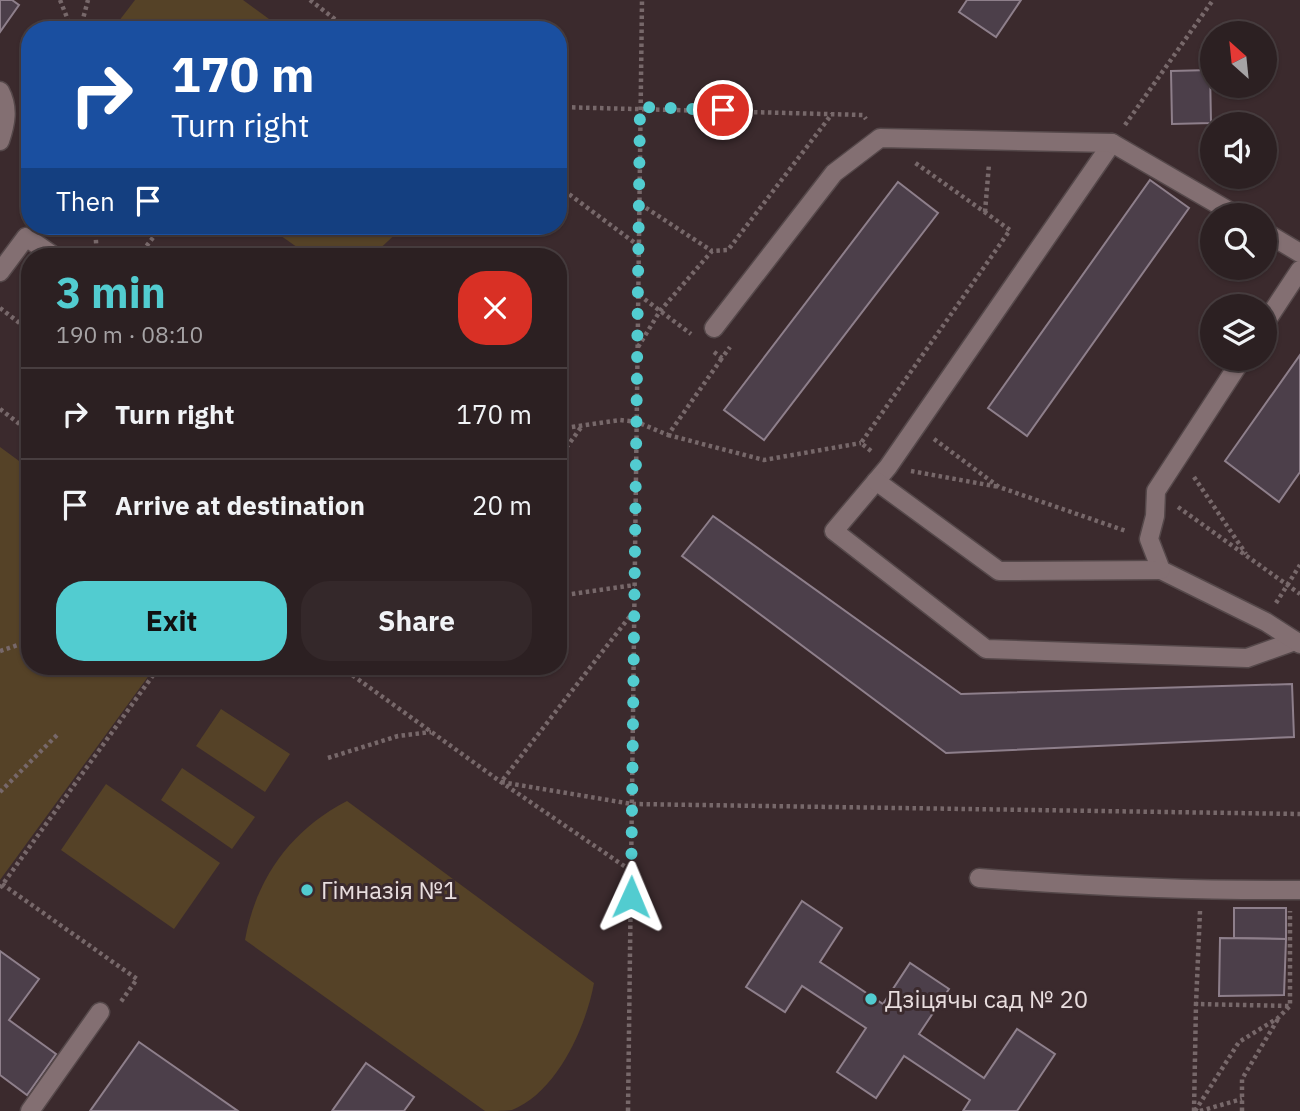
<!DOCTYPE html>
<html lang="en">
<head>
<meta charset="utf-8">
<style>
	:root { --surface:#2c2022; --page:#34282a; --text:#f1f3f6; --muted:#a6a3a5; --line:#483e40; --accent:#52ccd0 }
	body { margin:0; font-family:"IBM Plex Sans",sans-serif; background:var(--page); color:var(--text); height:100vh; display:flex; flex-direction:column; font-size:26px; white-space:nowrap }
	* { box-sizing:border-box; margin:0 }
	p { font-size:23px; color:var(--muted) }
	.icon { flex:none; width:38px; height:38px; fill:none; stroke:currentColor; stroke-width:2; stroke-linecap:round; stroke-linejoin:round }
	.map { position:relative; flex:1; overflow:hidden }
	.drawer { position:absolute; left:21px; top:248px; width:546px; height:427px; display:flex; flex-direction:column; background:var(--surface); border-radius:28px; box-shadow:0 2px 5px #0004,0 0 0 2px var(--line) }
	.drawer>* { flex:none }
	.hud { position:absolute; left:21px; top:21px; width:546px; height:214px; border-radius:28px; box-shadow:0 2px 5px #0004,0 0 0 2px var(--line); background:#1a4fa0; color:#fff; overflow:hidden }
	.needle { width:46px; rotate:333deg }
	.fabs { position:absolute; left:1200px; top:21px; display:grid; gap:14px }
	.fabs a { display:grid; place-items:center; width:77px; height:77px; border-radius:50%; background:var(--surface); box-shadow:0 2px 5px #0004,0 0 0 2px var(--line); font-size:35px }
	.pin { position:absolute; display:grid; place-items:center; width:60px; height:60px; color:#fff; margin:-30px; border:4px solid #fff; border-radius:50%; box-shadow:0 2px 7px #0007 }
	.me { position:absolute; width:77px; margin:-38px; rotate:1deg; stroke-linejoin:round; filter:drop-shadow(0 0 5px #0008) }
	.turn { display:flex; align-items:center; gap:24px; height:147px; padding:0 35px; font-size:32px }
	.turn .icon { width:91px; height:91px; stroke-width:2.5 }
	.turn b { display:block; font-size:49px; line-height:60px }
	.then { display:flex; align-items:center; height:66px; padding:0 35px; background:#0003; gap:14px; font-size:26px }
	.round { display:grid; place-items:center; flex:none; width:74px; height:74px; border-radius:28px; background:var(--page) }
	.head { display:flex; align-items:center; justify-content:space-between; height:119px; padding:0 35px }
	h1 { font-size:42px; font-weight:700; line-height:52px; color:var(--accent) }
	.primary-button { display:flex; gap:14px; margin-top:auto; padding:14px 35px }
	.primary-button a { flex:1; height:80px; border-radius:28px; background:var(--accent); color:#111; font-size:28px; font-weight:700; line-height:80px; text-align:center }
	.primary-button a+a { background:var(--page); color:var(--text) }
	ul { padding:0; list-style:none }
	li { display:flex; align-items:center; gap:21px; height:91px; padding:0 35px; border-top:2px solid var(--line) }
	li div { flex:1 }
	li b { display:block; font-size:26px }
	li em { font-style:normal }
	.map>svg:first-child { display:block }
	.green { fill:#554227 }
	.building { fill:#4c3f4a; stroke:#8e7f8b; stroke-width:2 }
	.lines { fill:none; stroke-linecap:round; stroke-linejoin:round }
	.minor-casing { stroke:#55484a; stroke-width:21 }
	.path { stroke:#77686a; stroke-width:4.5; stroke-dasharray:3.5 3.5; stroke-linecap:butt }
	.minor { stroke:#836f72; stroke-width:18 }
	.route { stroke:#52ccd0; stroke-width:12; stroke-dasharray:0 21.6 }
	.poi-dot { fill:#52ccd0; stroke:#3b2a2d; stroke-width:2.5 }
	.labels { text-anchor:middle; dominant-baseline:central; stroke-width:6; stroke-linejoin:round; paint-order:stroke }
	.poi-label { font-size:24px; fill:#e8ddde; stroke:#3b2a2d; text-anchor:start }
</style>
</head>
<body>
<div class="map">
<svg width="1300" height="1111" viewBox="0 0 1300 1111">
	<rect width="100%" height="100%" fill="#3b2a2d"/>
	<!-- green -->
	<g class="green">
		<path d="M 135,0 L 243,0 L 284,30 L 112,30 Z"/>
		<path d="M 267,226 L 404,226 L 371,257 L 311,257 Z"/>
		<path d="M 0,447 L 30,469 L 30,667 L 155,667 L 0,880 Z"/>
		<path d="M 221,709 L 290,754 L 265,792 L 196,746 Z"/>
		<path d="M 182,768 L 255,817 L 232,849 L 161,800 Z"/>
		<path d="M 106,784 L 220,863 L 174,929 L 61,850 Z"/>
		<path d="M 347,801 L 594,983 C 586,1027 557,1092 512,1110 C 505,1111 493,1111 485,1111 L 245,940 C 256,878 291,830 347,801 Z"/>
	</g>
	<!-- building -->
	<g class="building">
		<path d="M 0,0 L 12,0 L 19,5 L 0,32 Z"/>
		<path d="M 967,0 L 1021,0 L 996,37 L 959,12 Z"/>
		<path d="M 1210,70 L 1211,123 L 1172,124 L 1171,71 Z"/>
		<path d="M 1150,180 L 1189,208 L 1027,436 L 988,408 Z"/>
		<path d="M 898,182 L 938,213 L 764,440 L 724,410 Z"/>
		<path d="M 1300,355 L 1300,472 L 1279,502 L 1225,461 Z"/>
		<path d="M 713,516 L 961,694 L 1292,684 L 1294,737 L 946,753 L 682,556 Z"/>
		<path d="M 802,901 L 842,928 L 820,962 L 883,1004 L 910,963 L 949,989 L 919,1034 L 984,1078 L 1017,1029 L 1055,1054 L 1017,1111 L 963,1111 L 970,1100 L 904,1056 L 876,1098 L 837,1072 L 866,1028 L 802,986 L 785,1012 L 746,987 Z"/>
		<path d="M 1234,908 L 1286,908 L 1286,939 L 1234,938 Z"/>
		<path d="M 1220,938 L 1286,939 L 1284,995 L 1219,996 Z"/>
		<path d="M 0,951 L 39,979 L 9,1020 L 56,1054 L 27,1095 L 0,1075 Z"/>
		<path d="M 139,1042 L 238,1111 L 90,1111 Z"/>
		<path d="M 366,1063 L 414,1097 L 404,1111 L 332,1111 Z"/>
	</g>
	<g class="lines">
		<defs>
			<g id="minor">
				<path d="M 0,91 C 9,108 6,123 0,141"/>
				<path d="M 1112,143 L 888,467 L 834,531 L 986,649 L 1247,658 L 1295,641"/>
				<path d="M 1265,232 L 1300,253"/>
				<path d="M 0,272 L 26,237 L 55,257"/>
				<path d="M 1265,323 L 1300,270"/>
				<path d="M 714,328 L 834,173 L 880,138 L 1112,143 L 1236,215"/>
				<path d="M 1242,359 L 1156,491 L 1155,516 L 1149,539 L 1161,570 L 1266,622 L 1300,644"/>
				<path d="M 876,481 L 999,571 L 1161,570"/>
				<path d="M 979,878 C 1086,886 1193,891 1300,890"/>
				<path d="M 30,1111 L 100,1012"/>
			</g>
		</defs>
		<!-- minor casing -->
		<use href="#minor" class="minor-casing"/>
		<!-- path -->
		<g class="path">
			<path d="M 60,0 L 72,30"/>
			<path d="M 310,0 L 349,30"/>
			<path d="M 80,30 L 88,0"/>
			<path d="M 558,107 L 863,115 L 866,119"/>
			<path d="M 1125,125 L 1213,0"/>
			<path d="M 558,186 L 639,246"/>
			<path d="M 640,204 L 712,251"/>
			<path d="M 985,212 L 989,164"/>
			<path d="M 95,226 L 97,257"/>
			<path d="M 138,257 L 162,226"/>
			<path d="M 639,295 L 691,334"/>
			<path d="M 0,308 L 30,331"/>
			<path d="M 638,347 L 660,311 L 712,251 L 728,250 L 832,114"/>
			<path d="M 714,352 L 722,358 L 730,347"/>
			<path d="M 0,409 L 30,432"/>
			<path d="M 558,429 L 620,420 L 637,422 L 668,435 L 722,358"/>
			<path d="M 668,435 L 764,460 L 861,443"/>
			<path d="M 934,439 L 999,487 L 1126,531"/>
			<path d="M 871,451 L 861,443 L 1010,230 L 914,162"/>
			<path d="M 558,459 L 582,426"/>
			<path d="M 911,471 L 999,487"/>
			<path d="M 1194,477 L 1246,554"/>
			<path d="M 1178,507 L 1300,594"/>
			<path d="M 558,596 L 635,585"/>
			<path d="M 1276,603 L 1300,565"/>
			<path d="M 634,611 L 501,782 L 632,804 L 1300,814"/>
			<path d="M 0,651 L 30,641"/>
			<path d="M 341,667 L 501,782 L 630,870"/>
			<path d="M 328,758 L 398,736 L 431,732"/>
			<path d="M 0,792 L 57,735"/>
			<path d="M 2,884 L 137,979 L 120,1003"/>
			<path d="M 0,888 L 159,667"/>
			<path d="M 1200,911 L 1196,1004 L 1290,1006"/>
			<path d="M 628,1111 L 642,0"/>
			<path d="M 1194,1111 L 1196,1004"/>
			<path d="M 1195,1111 L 1239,1042 L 1278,1018 L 1290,1006 L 1290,911"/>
			<path d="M 1200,1111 L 1242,1099"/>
			<path d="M 1242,1111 L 1242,1079 L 1278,1019"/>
		</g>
		<!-- minor -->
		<use href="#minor" class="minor"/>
	</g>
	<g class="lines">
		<!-- route -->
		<path class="route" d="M 631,897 L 640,107 L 723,110"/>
	</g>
	<!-- markers -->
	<g class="poi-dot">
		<circle cx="307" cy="890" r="7"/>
		<circle cx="871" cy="999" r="7"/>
	</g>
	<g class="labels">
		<!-- poi labels -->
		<g class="poi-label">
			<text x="321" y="890">Гімназія №1</text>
			<text x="885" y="999">Дзіцячы сад № 20</text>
		</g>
	</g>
</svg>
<div class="fabs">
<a><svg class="needle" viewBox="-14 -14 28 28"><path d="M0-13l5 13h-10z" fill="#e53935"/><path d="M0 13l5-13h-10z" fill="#a6a3a5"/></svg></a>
<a><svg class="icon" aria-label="sound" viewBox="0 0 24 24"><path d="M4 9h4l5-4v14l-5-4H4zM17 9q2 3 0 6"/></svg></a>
<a><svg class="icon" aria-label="search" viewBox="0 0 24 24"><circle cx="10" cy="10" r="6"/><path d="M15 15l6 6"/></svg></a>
<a><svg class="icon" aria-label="layers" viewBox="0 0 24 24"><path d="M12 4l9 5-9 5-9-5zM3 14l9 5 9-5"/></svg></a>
</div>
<div class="pin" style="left:723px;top:110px;background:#d93025"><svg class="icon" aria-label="arrive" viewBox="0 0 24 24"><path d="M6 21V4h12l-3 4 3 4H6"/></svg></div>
<svg class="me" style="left:631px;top:897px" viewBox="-20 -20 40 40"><path d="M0-17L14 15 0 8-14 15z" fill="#52ccd0" stroke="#fff" stroke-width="4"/></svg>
<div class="hud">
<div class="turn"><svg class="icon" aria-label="right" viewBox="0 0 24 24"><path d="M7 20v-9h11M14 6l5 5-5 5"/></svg><div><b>170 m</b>Turn right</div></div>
<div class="then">Then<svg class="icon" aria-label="arrive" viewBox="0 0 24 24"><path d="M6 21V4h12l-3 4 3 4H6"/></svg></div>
</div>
<section class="drawer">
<div class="head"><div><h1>3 min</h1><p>190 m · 08:10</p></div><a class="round" style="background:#d93025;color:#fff"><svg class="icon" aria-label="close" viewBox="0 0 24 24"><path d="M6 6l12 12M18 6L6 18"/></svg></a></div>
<ul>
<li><svg class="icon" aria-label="right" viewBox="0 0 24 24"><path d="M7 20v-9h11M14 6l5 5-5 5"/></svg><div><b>Turn right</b></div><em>170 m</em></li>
<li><svg class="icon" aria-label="arrive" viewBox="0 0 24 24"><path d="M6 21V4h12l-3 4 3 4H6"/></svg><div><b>Arrive at destination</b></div><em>20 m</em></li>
</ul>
<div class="primary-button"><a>Exit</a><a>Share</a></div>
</section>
</div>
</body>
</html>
